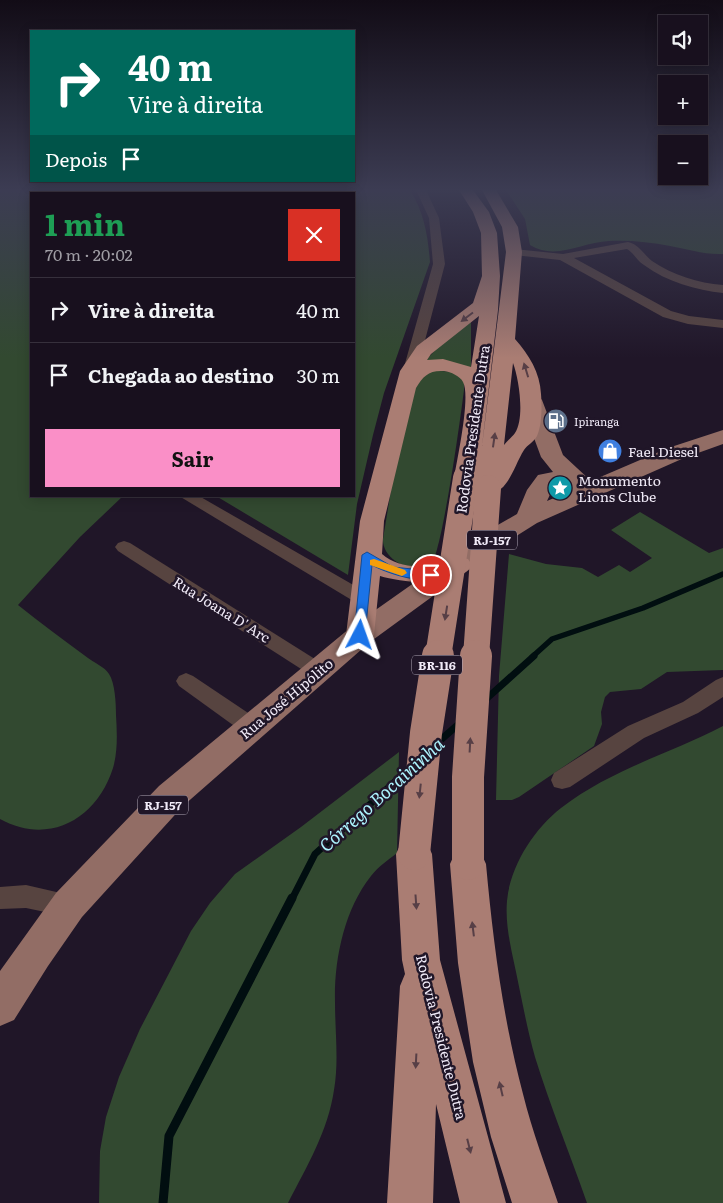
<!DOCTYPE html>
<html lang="pt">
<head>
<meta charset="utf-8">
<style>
	:root { --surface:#18101e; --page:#211927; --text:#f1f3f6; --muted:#9f9da4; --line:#36303c; --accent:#fa8fc7 }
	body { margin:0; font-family:Literata,serif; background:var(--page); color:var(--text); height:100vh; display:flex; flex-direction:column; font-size:19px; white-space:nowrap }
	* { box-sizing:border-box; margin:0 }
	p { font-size:16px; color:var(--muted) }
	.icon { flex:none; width:28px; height:28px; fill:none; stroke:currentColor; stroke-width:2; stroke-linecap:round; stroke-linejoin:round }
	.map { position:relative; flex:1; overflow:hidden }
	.details { position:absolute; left:30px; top:192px; width:325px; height:305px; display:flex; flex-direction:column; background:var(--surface); border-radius:0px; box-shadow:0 2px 12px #0003,0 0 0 1px var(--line) }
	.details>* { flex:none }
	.top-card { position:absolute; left:30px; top:30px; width:325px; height:152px; border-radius:0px; box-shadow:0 2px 12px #0003,0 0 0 1px var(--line); background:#00695c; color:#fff; overflow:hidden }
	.fabs { position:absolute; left:658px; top:15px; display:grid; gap:10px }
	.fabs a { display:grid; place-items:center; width:50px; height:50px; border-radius:0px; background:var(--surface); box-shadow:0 2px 12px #0003,0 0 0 1px var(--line); font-size:25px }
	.pin { position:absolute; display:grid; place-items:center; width:42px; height:42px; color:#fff; margin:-21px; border:2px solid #fff; border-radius:50%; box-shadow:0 1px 5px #0007 }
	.me { position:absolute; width:55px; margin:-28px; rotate:4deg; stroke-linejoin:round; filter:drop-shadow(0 0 4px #0008) }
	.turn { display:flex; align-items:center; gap:18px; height:105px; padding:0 15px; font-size:22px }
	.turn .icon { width:65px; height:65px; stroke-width:2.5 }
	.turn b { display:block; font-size:35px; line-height:42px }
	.then { display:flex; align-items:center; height:48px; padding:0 15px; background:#0003; gap:10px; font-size:19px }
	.round { display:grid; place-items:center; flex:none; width:52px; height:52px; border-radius:0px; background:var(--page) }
	.overview { display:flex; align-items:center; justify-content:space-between; height:85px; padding:0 15px }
	h1 { font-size:30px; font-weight:700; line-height:38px; color:#1e9e55 }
	.primary-button { display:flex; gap:10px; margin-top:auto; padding:10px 15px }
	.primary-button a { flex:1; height:58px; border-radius:0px; background:var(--accent); color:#111; font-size:20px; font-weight:700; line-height:58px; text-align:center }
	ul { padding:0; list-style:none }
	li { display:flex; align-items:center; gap:15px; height:65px; padding:0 15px; border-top:1px solid var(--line) }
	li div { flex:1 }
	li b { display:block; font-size:19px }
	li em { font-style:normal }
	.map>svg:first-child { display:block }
	.green { fill:#324930 }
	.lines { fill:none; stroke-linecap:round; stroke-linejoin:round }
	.stream-far2 { stroke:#010e10; stroke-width:5.5 }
	.stream-far1 { stroke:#010e10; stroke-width:7 }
	.stream { stroke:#010e10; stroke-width:9 }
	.minor { fill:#574440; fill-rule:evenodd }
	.primary { fill:#926d65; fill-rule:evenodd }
	.motorway { fill:#aa7d73; fill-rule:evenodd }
	.motorway-bridge-far1 { stroke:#aa7d73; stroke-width:26 }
	.motorway-bridge { stroke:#aa7d73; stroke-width:32 }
	.oneway { fill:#573f46 }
	.route { fill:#1a73e8; stroke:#114b97 }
	.slow { fill:#f59e0b }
	.labels { text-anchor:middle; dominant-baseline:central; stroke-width:5; stroke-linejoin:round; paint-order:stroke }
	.far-poi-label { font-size:11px; fill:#f0eaf7; stroke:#201628; text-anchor:start }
	.shield { fill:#201628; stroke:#b2aab9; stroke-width:1 }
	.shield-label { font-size:12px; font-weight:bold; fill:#f0eaf7 }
	.street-label { font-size:14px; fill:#f0eaf7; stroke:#201628 }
	.poi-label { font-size:14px; fill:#f0eaf7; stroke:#201628; text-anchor:start }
	.near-water-label { font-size:18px; font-style:italic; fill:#acf2fd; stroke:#201628 }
</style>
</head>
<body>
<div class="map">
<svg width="723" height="1203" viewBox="0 0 723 1203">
	<rect width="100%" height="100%" fill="#201628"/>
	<!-- green -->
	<g class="green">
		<path d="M 0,190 L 410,190 C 424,212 428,236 430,262 L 384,393 L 373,435 L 357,504 L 348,575 L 216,496 L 354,496 L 354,194 L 31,194 L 31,496 L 123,496 L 80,537 L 18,605 C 40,623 64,640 88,658 C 93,662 105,667 109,674 C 115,683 116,703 116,715 C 117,732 118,751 113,768 C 97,819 49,846 0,819 Z"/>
		<path d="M 506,190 L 723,190 L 723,254 C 704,255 688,249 670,246 C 650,242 629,240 609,241 C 582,242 556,261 530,245 L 525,219 Z"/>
		<path d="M 471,322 L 471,370 L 440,360 L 426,360 L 442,343 Z"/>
		<path d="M 428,370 L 455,372 L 464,381 L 464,390 C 461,414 442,553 431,564 C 418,576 382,562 383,539 L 392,484 L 415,384 Z"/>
		<path d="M 640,512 L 709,553 L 723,548 L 723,670 L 667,672 L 641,689 L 610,692 L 605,697 L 601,712 L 602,724 L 594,746 L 519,797 L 512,800 L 496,800 L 499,676 L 509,554 L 546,564 L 582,568 L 598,577 L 619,565 L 630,572 L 652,558 L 611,530 Z"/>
		<path d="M 723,726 L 723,1203 L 587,1203 C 570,1154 550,1106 535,1057 C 527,1029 522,1000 516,972 C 511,948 505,925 507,901 C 510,866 534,829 561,808 C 610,770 669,754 723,726 Z"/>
		<path d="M 399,752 L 397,853 C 388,860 378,867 371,876 C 344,910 334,960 335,1002 C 335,1032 339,1061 334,1090 C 328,1131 307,1166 288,1203 L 99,1203 L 100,1151 L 106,1117 L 119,1077 L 140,1029 L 191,931 L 210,903 L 235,874 L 301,827 Z"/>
	</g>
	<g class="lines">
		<!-- stream-far2 -->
		<path class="stream-far2" d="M 532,657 L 552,639 L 643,608 L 723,574"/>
		<!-- stream-far1 -->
		<g class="stream-far1">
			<path d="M 485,700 L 534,656"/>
			<path d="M 437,743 L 460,723"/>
			<path d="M 292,899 L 315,854 L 410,768"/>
		</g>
		<!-- stream -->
		<path class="stream" d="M 163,1203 L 169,1136 L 292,898"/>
		<!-- minor -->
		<g class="minor">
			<path d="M 416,190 L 426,190 L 439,218 L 445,264 L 418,367 L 411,371 L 404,367 L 433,264 L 429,218 Z"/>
			<path d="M 628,242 C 640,245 643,254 652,261 C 673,275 698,283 723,285 L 723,293 C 696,290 667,282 644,265 C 637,261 634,253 627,249 L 574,258 L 671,311 L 689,316 L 723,320 L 723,328 L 688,324 L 663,317 L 560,260 L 514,255 L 508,252 L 514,249 L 563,254 Z"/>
			<path d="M 179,496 L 199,496 L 369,594 L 371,598 L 369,602 L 362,604 L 355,602 Z"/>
			<path d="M 124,541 L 130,543 L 326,666 L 329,671 L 326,676 L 319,678 L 312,676 L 118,551 L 115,547 L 118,543 Z"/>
			<path d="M 186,673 L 193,676 L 260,721 L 263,727 L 260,733 L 252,735 L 244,733 L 179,686 L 176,681 L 179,676 Z"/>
			<path d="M 723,677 L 723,697 L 698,713 L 644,738 L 570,787 L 562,789 L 554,787 L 551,780 L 554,773 L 628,726 L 683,702 L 716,680 Z"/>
			<path d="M 26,885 L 78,897 L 82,905 L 78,913 L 69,917 L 26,908 L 0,909 L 0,887 Z"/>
		</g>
		<!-- primary -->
		<path class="primary" d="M 531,394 L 538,396 L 542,400 L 563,455 L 591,481 L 668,448 L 723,430 L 723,444 L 684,458 L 537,523 L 507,542 L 370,642 L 183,806 L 82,917 L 48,966 L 14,1020 L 0,1026 L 0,971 L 56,893 L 159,786 L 350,628 L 489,530 L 517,514 L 527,490 L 538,475 L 553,472 L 541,457 L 520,400 L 524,396 ZM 562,484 L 567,486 L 568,492 L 547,501 L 554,486 Z"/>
		<!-- motorway -->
		<g class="motorway">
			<path d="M 459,190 L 473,190 L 489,212 L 497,233 L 500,276 L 498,310 L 482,446 L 506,252 L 502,227 L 482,190 L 496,190 L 518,227 L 522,252 L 515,339 C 529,355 540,372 541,394 C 542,406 542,425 537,436 C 534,442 527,445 524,450 C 512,469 507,500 480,493 L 476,488 L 477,479 L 474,483 L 466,485 L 458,483 L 454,478 C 457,460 471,396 463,382 C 460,376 451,372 444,371 C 429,370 423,376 416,388 L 384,521 L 382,554 C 397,567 419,569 438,563 C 450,560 456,556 468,559 L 472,565 C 457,589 403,583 380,576 L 374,635 L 370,642 L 360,645 L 350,642 L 346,635 L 360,521 L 400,371 L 417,346 L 473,303 L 482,276 L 481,233 L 473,212 ZM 479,316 L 471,367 L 443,359 L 427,360 L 431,354 ZM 513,363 C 519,379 525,418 515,433 C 512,437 507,441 504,445 Z"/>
			<path d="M 414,838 L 427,843 L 432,854 L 440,960 L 506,1203 L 460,1203 L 436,1104 L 433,1203 L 387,1203 L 400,986 L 405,974 L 402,960 L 396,854 L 401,843 Z"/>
			<path d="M 468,848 L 481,853 L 486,864 C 493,941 503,1019 523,1094 C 532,1131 546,1167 558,1203 L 512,1203 L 491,1137 L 473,1062 L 458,963 L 450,864 L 455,853 Z"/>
		</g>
		<!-- motorway-bridge-far1 -->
		<g class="motorway-bridge-far1">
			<path d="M 438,657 L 466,478"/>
			<path d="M 476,657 L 488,488"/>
		</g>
		<!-- motorway-bridge -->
		<g class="motorway-bridge">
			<path d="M 414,854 L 426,733 L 438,656"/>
			<path d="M 468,864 L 468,777 L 476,656"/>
		</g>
	</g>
	<!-- one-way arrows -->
	<defs><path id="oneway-solid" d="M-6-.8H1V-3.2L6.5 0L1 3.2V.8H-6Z" transform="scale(1.25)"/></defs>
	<g class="oneway">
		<use href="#oneway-solid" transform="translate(467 317) rotate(143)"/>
		<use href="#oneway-solid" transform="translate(526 370) rotate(-107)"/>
		<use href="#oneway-solid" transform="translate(494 440) rotate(-82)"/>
		<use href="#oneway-solid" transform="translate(446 613) rotate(99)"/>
		<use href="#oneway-solid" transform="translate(470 745) rotate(-87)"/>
		<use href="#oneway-solid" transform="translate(420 791) rotate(96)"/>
		<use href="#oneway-solid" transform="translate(416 902) rotate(86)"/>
		<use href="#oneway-solid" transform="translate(473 929) rotate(-97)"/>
		<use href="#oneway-solid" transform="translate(416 1061) rotate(93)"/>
		<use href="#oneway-solid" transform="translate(501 1089) rotate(-103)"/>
		<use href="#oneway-solid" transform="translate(469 1146) rotate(76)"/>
	</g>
	<!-- sky -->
	<linearGradient id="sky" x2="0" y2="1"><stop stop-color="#120c16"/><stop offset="0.53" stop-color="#3c3c53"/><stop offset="1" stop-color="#3c3c53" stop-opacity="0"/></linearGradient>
	<rect width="723" height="358" fill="url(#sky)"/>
	<!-- route -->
	<path class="route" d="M 367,552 L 393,567 L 431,571 L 437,575 C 426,587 384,572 372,565 L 365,635 L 360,639 L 354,635 L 362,555 Z"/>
	<!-- slow -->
	<path class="slow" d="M 374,559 L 405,570 L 407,573 L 402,576 L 370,565 L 370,560 Z"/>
	<!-- icons -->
	<defs>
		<symbol id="fuel-disc" viewBox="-11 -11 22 22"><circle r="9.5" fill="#5c6f8a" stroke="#201628"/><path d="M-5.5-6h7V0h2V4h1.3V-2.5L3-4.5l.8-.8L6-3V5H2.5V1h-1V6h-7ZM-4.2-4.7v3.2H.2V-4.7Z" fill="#fff"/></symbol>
		<symbol id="shop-disc" viewBox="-11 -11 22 22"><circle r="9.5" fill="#3f7fe0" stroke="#201628"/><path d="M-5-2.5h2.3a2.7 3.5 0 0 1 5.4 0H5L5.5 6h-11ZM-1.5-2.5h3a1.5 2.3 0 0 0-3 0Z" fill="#fff"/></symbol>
		<symbol id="sight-disc" viewBox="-11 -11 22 22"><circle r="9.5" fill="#0f9aa8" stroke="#201628"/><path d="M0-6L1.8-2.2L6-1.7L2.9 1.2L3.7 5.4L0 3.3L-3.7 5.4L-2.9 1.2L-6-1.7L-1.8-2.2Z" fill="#fff"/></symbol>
	</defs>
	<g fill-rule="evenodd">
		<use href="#fuel-disc" x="542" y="407" width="28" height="28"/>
		<use href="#shop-disc" x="596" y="437" width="28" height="28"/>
		<use href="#sight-disc" x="546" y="474" width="28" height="28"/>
	</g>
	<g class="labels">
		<!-- far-poi labels -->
		<g class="far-poi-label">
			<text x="574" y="421">Ipiranga</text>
		</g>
		<!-- shield labels -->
		<g class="shield">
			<rect x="467" y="530.5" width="50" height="19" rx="4"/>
			<rect x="412" y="655.5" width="50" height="19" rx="4"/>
			<rect x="138" y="795.5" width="50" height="19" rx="4"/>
		</g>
		<g class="shield-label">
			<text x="492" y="540">RJ-157</text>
			<text x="437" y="665">BR-116</text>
			<text x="163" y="805">RJ-157</text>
		</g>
		<!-- street labels -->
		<g class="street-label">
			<text transform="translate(472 429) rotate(-82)">Rodovia Presidente Dutra</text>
			<text transform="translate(222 609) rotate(32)">Rua Joana D' Arc</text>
			<text transform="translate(286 698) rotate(-40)">Rua José Hipólito</text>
			<text transform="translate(442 1037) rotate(76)">Rodovia Presidente Dutra</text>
		</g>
		<!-- poi labels -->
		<g class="poi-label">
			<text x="628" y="451">Fael Diesel</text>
			<text x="578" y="480">Monumento<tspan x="578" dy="16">Lions Clube</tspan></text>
		</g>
		<!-- near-water labels -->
		<g class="near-water-label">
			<text transform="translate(381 794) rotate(-42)">Córrego Bocaininha</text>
		</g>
	</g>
</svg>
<div class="fabs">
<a><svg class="icon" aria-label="sound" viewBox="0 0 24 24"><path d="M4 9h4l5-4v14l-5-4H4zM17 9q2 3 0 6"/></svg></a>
<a>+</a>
<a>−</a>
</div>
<div class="pin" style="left:431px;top:575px;background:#d93025"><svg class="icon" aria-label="arrive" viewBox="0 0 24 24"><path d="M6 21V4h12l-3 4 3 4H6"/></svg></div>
<svg class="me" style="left:360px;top:635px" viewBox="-20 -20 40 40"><path d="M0-17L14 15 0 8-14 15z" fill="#1a73e8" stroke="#fff" stroke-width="4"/></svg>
<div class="top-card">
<div class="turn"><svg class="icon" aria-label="right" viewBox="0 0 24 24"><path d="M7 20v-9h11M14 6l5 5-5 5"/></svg><div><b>40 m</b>Vire à direita</div></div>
<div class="then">Depois<svg class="icon" aria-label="arrive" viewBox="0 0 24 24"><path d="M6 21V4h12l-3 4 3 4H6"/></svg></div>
</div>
<section class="details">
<div class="overview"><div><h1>1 min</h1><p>70 m · 20:02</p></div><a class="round" style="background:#d93025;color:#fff"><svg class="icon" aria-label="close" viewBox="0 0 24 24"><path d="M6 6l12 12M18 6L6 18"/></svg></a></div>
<ul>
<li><svg class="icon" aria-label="right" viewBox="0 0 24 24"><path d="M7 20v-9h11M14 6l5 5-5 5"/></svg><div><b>Vire à direita</b></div><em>40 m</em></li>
<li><svg class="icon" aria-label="arrive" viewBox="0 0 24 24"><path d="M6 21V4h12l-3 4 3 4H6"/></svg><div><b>Chegada ao destino</b></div><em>30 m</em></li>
</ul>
<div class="primary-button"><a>Sair</a></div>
</section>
</div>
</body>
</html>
